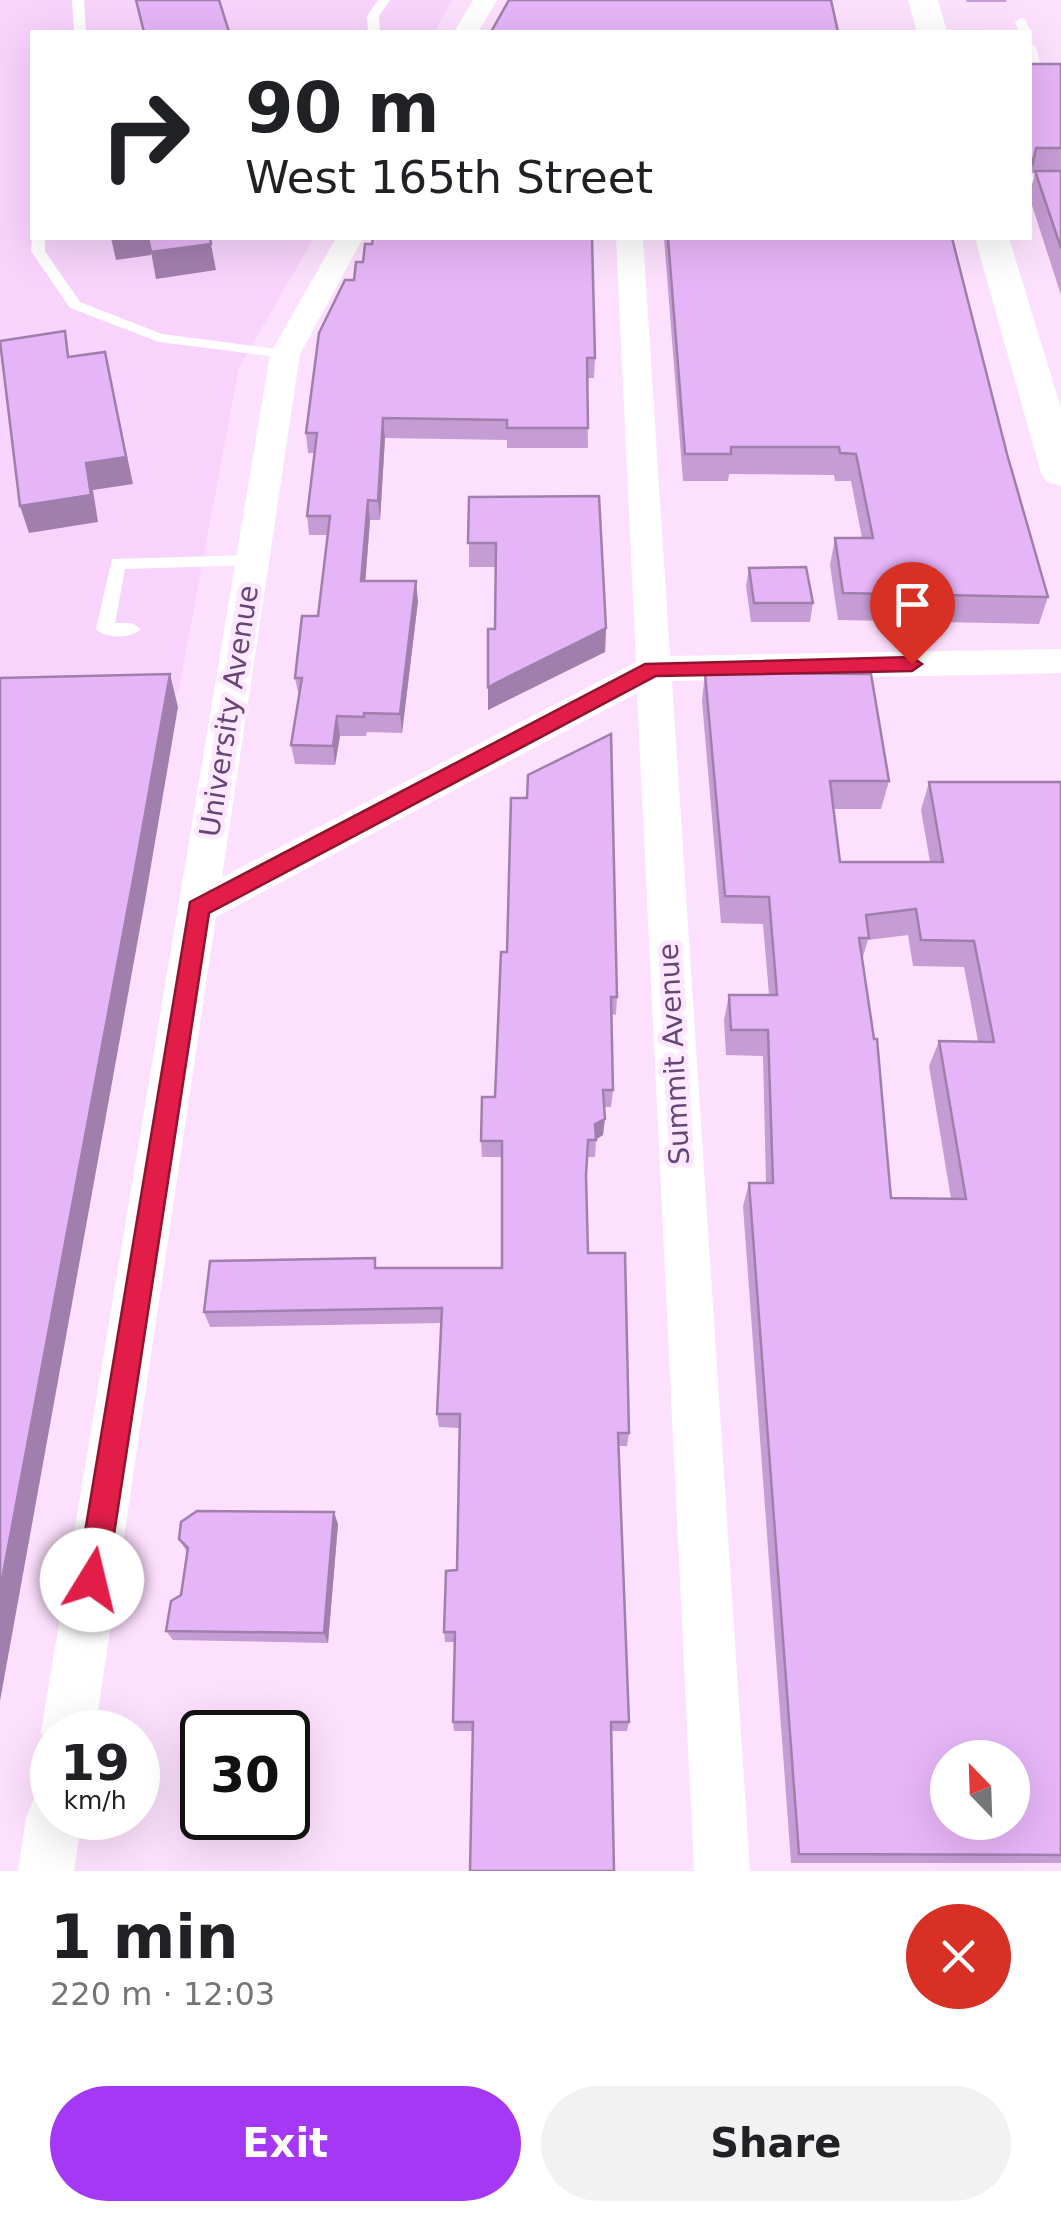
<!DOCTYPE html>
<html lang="en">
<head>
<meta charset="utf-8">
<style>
	:root { --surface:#fff; --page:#f2f2f2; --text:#202124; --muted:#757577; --accent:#a538f5 }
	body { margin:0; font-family:"DejaVu Sans",sans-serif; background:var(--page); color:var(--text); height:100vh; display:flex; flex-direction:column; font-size:38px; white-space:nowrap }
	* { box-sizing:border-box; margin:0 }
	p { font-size:32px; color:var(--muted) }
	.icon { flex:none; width:55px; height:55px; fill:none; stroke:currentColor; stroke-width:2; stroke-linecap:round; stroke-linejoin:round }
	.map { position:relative; height:1871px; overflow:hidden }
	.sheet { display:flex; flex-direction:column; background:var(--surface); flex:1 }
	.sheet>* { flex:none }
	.top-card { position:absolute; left:30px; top:30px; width:1002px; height:210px; border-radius:0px; box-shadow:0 10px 40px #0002; background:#fff; color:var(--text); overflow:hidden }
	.needle { width:65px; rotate:337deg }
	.controls { position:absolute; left:930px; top:1740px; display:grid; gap:20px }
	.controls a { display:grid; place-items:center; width:100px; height:100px; border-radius:50%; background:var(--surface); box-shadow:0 10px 40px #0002; font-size:50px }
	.speed { position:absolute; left:30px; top:1710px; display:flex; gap:20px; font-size:50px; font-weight:700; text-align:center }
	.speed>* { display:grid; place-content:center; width:130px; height:130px; border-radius:50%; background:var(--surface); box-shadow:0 10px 40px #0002; line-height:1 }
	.speed small { font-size:25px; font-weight:400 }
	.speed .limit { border:5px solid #111; border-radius:15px; background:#fff; color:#111 }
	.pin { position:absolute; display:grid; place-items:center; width:85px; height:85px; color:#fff; margin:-102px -42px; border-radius:50% 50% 50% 0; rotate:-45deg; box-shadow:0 0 10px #0007 }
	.pin .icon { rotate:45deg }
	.me { position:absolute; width:110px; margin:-55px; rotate:9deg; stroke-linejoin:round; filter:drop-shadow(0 0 8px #0008) }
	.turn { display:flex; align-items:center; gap:35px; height:210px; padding:0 50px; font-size:45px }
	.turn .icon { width:130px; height:130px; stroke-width:2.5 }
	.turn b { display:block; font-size:70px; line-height:85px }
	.round { display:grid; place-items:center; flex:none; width:105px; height:105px; border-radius:52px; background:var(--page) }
	.summary { display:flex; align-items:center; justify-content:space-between; height:170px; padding:0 50px }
	h1 { font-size:60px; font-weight:700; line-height:75px }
	.primary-button { display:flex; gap:20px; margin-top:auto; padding:20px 50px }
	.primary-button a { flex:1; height:115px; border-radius:60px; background:var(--accent); color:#fff; font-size:40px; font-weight:700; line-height:115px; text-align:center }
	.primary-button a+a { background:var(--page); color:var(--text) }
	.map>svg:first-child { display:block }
	.residential { fill:#f8d3fc }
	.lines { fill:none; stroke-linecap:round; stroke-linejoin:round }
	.service { fill:#fff; fill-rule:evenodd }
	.minor { fill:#fff; fill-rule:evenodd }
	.tertiary { fill:#fff; fill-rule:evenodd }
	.wall { fill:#c69cd4; fill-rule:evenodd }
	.shaded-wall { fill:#a17fad }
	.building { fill:#e6b5f7; stroke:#a17fad; stroke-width:2.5; fill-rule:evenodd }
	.route { fill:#e11d48; stroke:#92132f; stroke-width:2.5 }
	.labels { text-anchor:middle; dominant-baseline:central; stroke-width:10; stroke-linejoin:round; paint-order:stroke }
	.street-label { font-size:28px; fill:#694577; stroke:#fee8ff }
</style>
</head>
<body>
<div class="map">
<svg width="1061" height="1871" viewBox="0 0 1061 1871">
	<rect width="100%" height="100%" fill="#fde0fe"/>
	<!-- residential -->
	<path class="residential" d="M 0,0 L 453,0 L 434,32 L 32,32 L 32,238 L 314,238 L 239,367 L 178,694 L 0,696 Z"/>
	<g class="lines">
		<!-- service -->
		<g class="service">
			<path d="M 72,0 L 84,0 L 86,32 L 74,32 Z"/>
			<path d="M 378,0 L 390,0 L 379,16 L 380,32 L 368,32 L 367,16 Z"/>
			<path d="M 1021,18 L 1025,19 L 1031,32 L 1030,33 L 1019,32 L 1015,22 Z"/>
			<path d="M 1030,43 L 1036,47 L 1042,72 L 1030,73 Z"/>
			<path d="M 32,236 L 45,238 L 45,251 L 80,302 L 162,334 L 285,350 L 292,354 L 285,358 L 159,342 L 70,308 L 31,251 Z"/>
			<path d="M 252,555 L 260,561 L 258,565 L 125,569 L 115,623 L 132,623 L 141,629 C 132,639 105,639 96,629 L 112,559 Z"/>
		</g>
		<!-- minor -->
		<g class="minor">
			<path d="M 473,0 L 497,0 L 478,32 L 454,32 Z"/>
			<rect x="1030" y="177" width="31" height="16"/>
			<path d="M 336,238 L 363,238 L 300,354 L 222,877 L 636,662 L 616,238 L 643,238 L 670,656 L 1061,649 L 1061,673 L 672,681 L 750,1871 L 694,1871 L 637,693 L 216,917 L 95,1732 L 52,1732 L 52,1753 L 41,1732 L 270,354 Z"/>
			<path d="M 52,1791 L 52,1818 L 82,1818 L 74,1871 L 18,1871 L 26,1818 L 34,1798 Z"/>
		</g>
		<!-- tertiary -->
		<g class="tertiary">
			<path d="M 908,0 L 938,0 L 947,32 L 917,32 Z"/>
			<path d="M 975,238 L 1009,238 L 1061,408 L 1061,486 L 1047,482 L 1041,473 Z"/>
		</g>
	</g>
	<!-- wall -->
	<g class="wall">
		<path d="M 966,0 L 1007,0 L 1006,2 L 967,2 Z"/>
		<path d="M 1030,64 L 1061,64 L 1061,295 L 1030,199 L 1030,192 L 1035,173 L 1030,173 Z"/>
		<path d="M 664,238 L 952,238 L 1007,454 L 1048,597 L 1039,624 L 838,620 L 830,565 L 835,538 L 862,538 L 851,481 L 835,481 L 834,475 L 729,474 L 728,481 L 683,481 Z"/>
		<path d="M 319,333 L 595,358 L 594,378 L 587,378 L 588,448 L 507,448 L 507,440 L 385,438 L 380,520 L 370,520 L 365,581 L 418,601 L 402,733 L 367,732 L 366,736 L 340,736 L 335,765 L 295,764 L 291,745 L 299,697 L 295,678 L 318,616 L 328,535 L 309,535 L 307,516 L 315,453 L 308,453 L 306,433 Z"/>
		<path d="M 469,497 L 606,628 L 605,652 L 488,710 L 495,629 L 496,567 L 469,567 Z"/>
		<path d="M 749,568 L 813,603 L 810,622 L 751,622 L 746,586 Z"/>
		<path d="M 705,673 L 889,781 L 881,809 L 833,809 L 840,862 L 930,862 L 921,810 L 929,782 L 1061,782 L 1061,1863 L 791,1863 L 743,1206 L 749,1183 L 766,1183 L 763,1056 L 726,1055 L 724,1020 L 729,995 L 769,995 L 763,924 L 721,923 L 702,701 ZM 908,935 L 913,966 L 964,967 L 978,1041 L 939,1041 L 929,1066 L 951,1199 L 891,1198 L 862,960 L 868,940 Z"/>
		<path d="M 501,952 L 617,997 L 616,1015 L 611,1014 L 613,1090 L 611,1107 L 604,1107 L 603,1135 L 596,1140 L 595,1157 L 587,1157 L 586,1176 L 588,1253 L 629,1433 L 627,1446 L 619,1446 L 629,1722 L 627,1731 L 454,1731 L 453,1722 L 455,1642 L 445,1642 L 444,1632 L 457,1570 L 459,1428 L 439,1427 L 437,1414 L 442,1323 L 210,1327 L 204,1312 L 377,1268 L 502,1268 L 502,1157 L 482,1157 L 481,1141 L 495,1097 Z"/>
		<path d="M 338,1524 L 328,1643 L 173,1640 L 166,1631 L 181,1595 L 187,1552 L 179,1539 Z"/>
	</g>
	<!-- shaded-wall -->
	<g class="shaded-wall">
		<path d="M 111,238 L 148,238 L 151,255 L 116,260 Z"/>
		<path d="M 211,244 L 216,270 L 156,279 L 151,252 Z"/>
		<path d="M 105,352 L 133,484 L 93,490 L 98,522 L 29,533 L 20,506 L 86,463 Z"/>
		<path d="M 383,418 L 385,438 L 380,520 L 378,501 Z"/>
		<path d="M 368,500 L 370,520 L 364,600 L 361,581 Z"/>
		<path d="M 416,581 L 418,601 L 402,733 L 400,714 Z"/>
		<path d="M 606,628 L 605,652 L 488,710 L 488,687 Z"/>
		<path d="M 170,674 L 178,707 L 146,895 L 0,1701 L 0,1590 Z"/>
		<path d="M 337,716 L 340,736 L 335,765 L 333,746 Z"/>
		<path d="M 605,1119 L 603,1135 L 594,1140 L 595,1124 Z"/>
		<path d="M 334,1512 L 338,1524 L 328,1643 L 324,1633 Z"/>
	</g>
	<!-- building -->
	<g class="building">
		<path d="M 136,0 L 219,0 L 229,32 L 144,32 Z"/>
		<path d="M 509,0 L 831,0 L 838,32 L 491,32 Z"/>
		<path d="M 1030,64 L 1061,64 L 1061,148 L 1036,148 L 1033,163 L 1030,154 Z"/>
		<path d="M 1035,171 L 1061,171 L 1061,248 Z"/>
		<path d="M 148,238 L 210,238 L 211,244 L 151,252 Z"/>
		<path d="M 373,238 L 592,238 L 595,358 L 587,358 L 588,428 L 507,428 L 507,420 L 383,418 L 378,501 L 368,500 L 361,581 L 416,581 L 400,714 L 364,713 L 364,717 L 337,716 L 333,746 L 291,745 L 302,678 L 295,678 L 302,616 L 318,616 L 330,516 L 307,516 L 317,433 L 306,433 L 319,333 L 345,280 L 354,280 L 356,262 L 363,262 L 365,244 L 372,244 Z"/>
		<path d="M 668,238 L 952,238 L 1007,454 L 1048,597 L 843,593 L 835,538 L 873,538 L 856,454 L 840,453 L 839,447 L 731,447 L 731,454 L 685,454 Z"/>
		<path d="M 65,331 L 68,357 L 105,352 L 126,457 L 86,463 L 91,495 L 20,506 L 0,341 Z"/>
		<path d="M 599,496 L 606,628 L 488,687 L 488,629 L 495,629 L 496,543 L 468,543 L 469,497 Z"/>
		<path d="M 806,567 L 813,603 L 754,603 L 749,568 Z"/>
		<path d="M 705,673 L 871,674 L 889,781 L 830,781 L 840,862 L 943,862 L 929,782 L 1061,782 L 1061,1855 L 799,1854 L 749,1183 L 773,1183 L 768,1030 L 731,1030 L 729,995 L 777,995 L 769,897 L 725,896 ZM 916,909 L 921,940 L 974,941 L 994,1042 L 939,1041 L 966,1199 L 891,1198 L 877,1039 L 874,1039 L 859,938 L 869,938 L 866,915 ZM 948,1758 L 1012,1758 L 1012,1822 L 948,1822 Z"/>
		<path d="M 170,674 L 136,864 L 0,1590 L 0,678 Z"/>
		<path d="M 611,734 L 617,997 L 611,997 L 613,1090 L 603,1090 L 605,1119 L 595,1124 L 596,1140 L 588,1140 L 586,1176 L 588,1253 L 625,1253 L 629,1433 L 618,1433 L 629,1722 L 611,1722 L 614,1871 L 470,1871 L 473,1722 L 453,1722 L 455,1632 L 444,1632 L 446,1571 L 457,1570 L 460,1414 L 437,1414 L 442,1308 L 204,1312 L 210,1261 L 375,1258 L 375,1268 L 502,1268 L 502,1141 L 481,1141 L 482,1097 L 495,1097 L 501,952 L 507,952 L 511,798 L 527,798 L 528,775 Z"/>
		<path d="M 197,1511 L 334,1512 L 324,1633 L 166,1631 L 171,1601 L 181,1595 L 188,1548 L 179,1539 L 181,1522 Z"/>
	</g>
	<!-- route -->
	<path class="route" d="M 912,657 L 922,664 L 912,671 L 656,676 L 209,913 L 107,1580 L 102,1590 L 92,1594 L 82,1590 L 77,1580 L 190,902 L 645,664 Z"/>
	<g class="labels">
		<!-- street labels -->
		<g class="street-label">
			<text transform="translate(229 711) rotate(-81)">University Avenue</text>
			<text transform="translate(674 1054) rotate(-93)">Summit Avenue</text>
		</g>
	</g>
</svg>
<div class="controls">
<a><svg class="needle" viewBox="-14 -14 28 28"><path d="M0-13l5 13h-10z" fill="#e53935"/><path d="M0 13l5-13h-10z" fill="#757577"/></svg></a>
</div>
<div class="speed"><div>19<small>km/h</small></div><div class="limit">30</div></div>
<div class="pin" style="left:912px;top:664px;background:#d93025"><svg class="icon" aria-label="arrive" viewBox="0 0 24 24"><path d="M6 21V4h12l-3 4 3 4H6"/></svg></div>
<svg class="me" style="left:92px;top:1580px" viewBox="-20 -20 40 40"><circle r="19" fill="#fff"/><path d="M0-13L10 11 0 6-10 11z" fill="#e11d48"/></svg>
<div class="top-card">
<div class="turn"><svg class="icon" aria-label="right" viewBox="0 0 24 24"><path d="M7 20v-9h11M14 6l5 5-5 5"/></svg><div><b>90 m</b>West 165th Street</div></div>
</div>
</div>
<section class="sheet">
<div class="summary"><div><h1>1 min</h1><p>220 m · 12:03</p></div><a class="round" style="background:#d93025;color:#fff"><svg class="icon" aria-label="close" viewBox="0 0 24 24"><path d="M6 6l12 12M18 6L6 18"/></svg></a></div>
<div class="primary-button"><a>Exit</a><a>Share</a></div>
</section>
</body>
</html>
